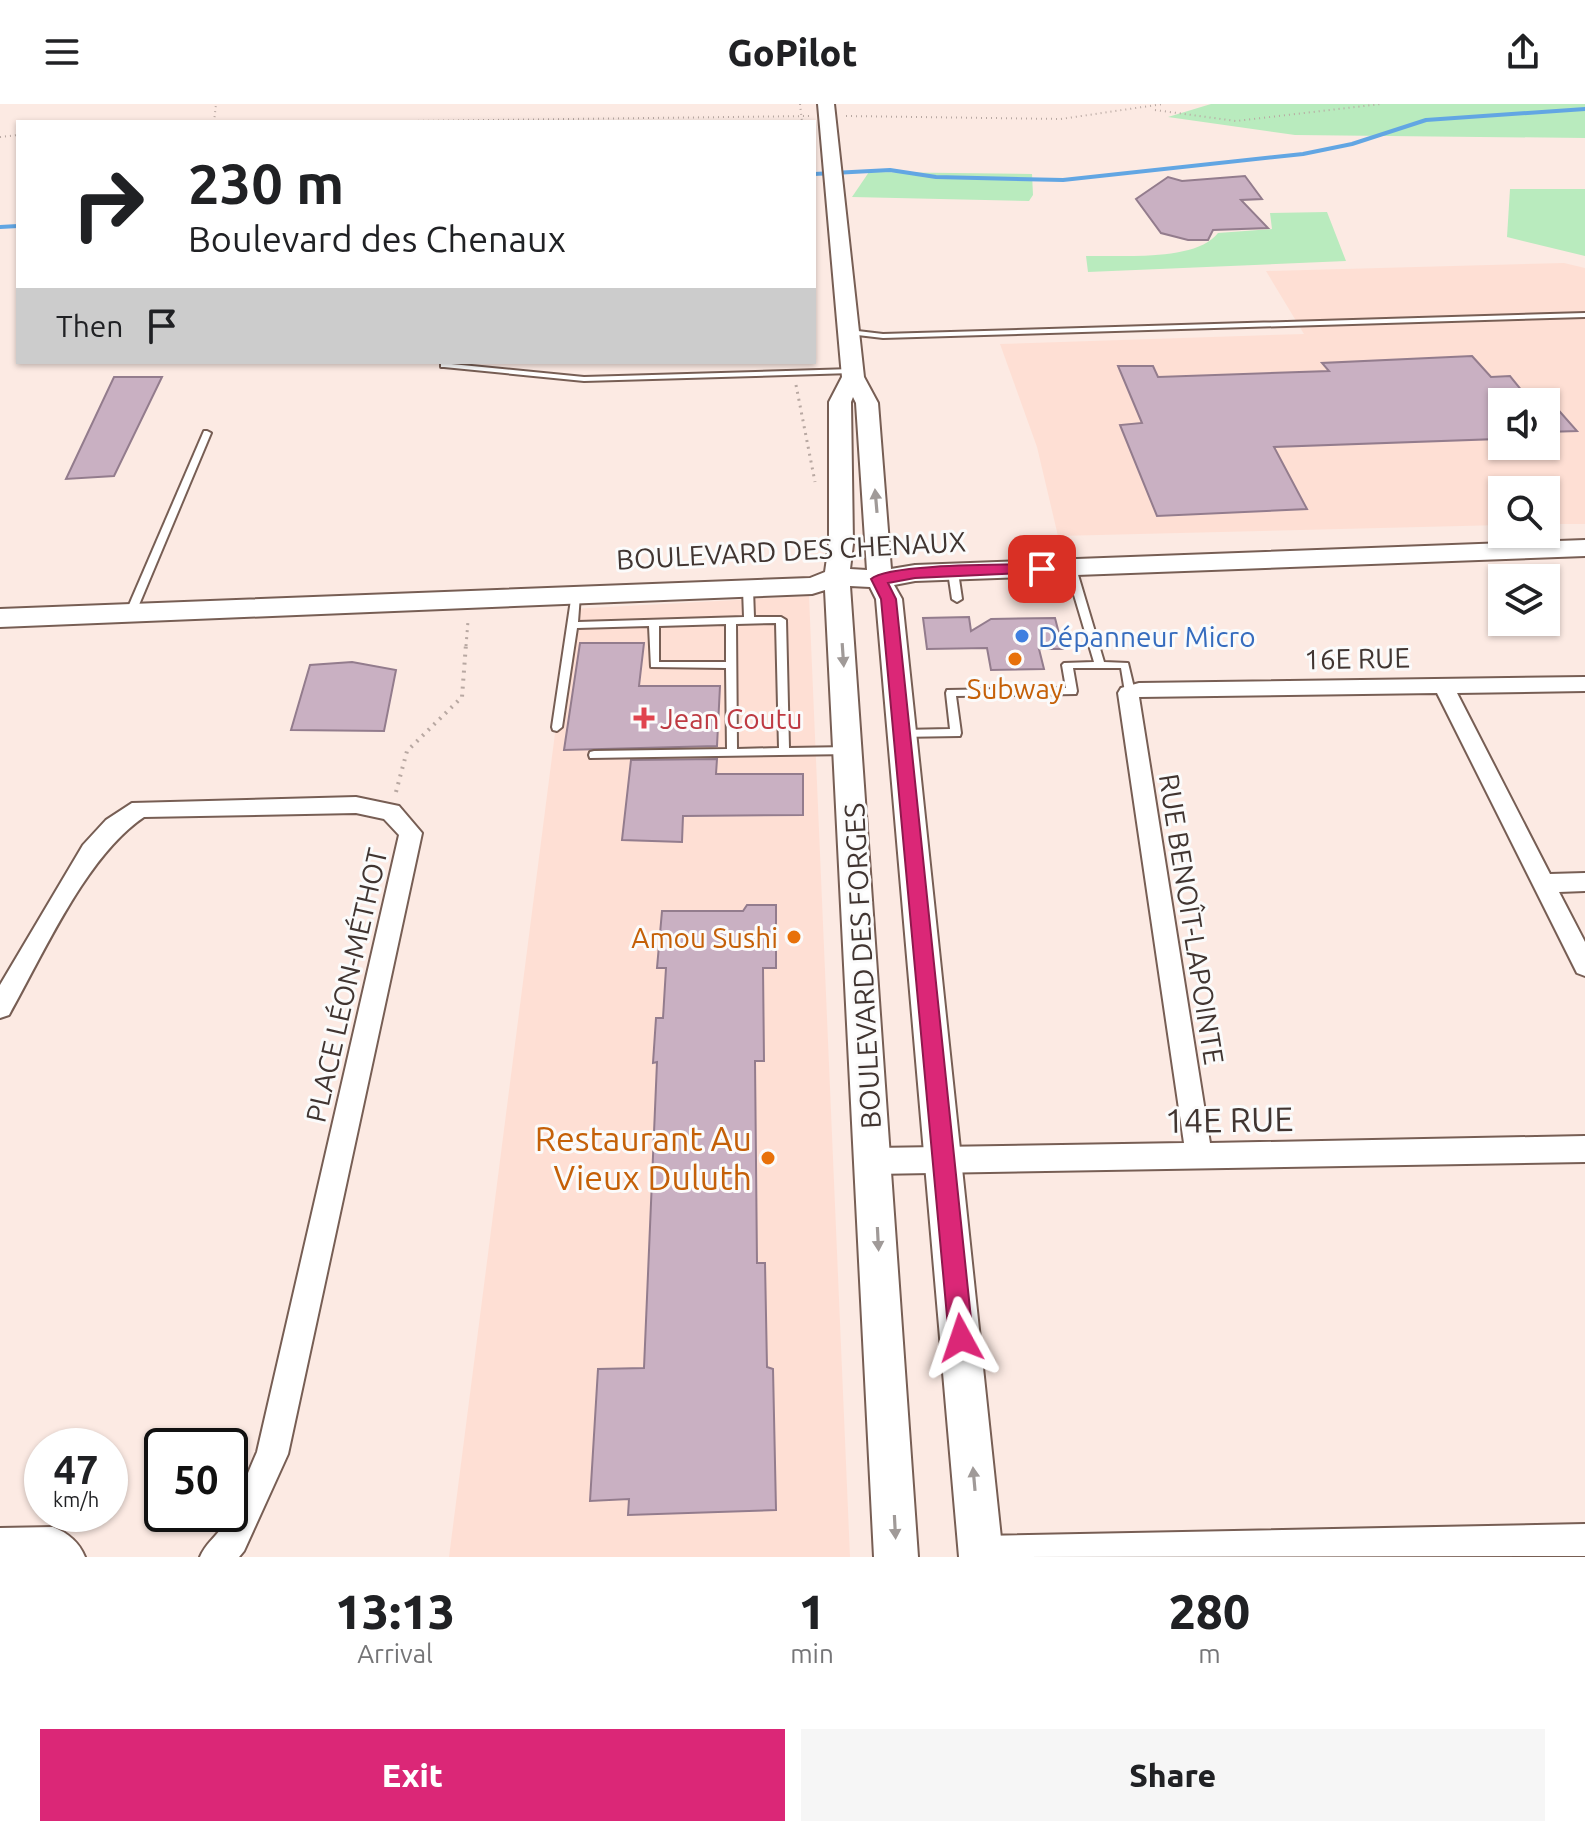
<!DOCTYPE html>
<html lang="en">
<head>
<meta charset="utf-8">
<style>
	:root { --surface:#fff; --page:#f6f6f6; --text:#202124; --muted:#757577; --accent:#db2777 }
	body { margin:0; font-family:Ubuntu,sans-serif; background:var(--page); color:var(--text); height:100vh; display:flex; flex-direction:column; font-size:30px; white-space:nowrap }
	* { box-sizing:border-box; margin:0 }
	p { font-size:26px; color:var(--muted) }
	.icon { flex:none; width:44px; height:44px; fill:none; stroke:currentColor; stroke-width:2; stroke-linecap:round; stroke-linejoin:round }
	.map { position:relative; height:1453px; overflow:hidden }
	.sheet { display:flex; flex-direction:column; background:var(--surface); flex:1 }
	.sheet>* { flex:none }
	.banner { position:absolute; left:16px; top:16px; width:800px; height:244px; border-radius:0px; box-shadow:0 2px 6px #0004; background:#fff; color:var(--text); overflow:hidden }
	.tools { position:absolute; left:1488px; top:284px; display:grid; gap:16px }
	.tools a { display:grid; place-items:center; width:72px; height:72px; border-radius:0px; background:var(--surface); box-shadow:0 2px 6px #0004; font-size:40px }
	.speed { position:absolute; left:24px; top:1324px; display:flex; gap:16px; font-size:40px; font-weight:700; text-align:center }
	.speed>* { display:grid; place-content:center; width:104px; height:104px; border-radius:50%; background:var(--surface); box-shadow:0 2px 6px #0004; line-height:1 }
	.speed small { font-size:20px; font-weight:400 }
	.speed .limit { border:4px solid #111; border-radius:12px; background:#fff; color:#111 }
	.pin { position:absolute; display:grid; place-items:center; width:68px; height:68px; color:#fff; margin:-34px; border-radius:16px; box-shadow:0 4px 12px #0006 }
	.me { position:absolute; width:88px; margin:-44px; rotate:355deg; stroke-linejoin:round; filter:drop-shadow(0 0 6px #0008) }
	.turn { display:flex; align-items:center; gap:28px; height:168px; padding:0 40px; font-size:36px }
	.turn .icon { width:104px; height:104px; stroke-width:2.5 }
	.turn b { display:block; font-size:56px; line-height:68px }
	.then { display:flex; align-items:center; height:76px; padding:0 40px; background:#0003; gap:16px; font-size:30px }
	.eta { display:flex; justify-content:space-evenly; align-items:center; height:136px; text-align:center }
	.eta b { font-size:48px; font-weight:800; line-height:56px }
	.cta { display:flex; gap:16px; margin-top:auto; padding:16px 40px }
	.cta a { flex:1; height:92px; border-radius:0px; background:var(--accent); color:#fff; font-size:32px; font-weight:800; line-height:92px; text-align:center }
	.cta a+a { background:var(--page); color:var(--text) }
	header { display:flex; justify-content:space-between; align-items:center; height:104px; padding:0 40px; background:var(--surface); font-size:36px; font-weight:800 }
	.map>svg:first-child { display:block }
	.built { fill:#fedfd4; fill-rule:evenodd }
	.green { fill:#b9ebbe }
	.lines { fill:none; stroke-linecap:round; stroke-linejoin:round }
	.stream { stroke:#62a6e3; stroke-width:4 }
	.building { fill:#c9b0c2; stroke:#937c8d; stroke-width:2 }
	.lane-casing { stroke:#775e54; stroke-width:4 }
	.street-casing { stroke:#775e54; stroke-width:4 }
	.secondary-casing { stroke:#775e54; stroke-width:4 }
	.path-far2 { stroke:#b8a8a2; stroke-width:2; stroke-dasharray:1 4; stroke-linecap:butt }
	.path-far1 { stroke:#b8a8a2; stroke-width:3; stroke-dasharray:2 5; stroke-linecap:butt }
	.path { stroke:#b8a8a2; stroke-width:4; stroke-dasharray:2 6; stroke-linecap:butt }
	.lane { fill:#fff; fill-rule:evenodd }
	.street { fill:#fff; fill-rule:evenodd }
	.secondary { fill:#fff; fill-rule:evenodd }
	.oneway { fill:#a09a98 }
	.route { fill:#db2777; stroke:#8e194d; stroke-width:2 }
	.shop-dot { fill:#3f7fe0; stroke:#fbfbfb; stroke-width:3 }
	.food-dot { fill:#e8710a; stroke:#fbfbfb; stroke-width:3 }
	.health-dot { fill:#e0444e; stroke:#fbfbfb; stroke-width:3 }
	.labels { text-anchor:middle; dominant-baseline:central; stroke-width:6; stroke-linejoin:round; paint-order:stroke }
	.street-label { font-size:28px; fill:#413531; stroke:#fbfbfb }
	.shop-label { font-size:28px; fill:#366cbe; stroke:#fbfbfb; text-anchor:start }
	.food-label { font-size:28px; fill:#c56008; stroke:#fbfbfb }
	.health-label { font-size:28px; fill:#be3a42; stroke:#fbfbfb; text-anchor:start }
	.near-street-label { font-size:34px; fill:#413531; stroke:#fbfbfb }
	.near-food-label { font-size:34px; fill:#c56008; stroke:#fbfbfb; text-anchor:end }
</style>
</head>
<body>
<header><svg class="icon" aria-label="menu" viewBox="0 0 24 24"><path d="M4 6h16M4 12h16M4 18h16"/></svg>GoPilot<svg class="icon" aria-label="share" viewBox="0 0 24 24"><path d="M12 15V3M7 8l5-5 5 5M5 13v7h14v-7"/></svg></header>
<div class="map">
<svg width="1585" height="1453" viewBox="0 0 1585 1453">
	<rect width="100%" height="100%" fill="#fceae3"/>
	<!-- built -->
	<g class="built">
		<path d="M 1564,159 L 1585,164 L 1585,420 L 1546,420 L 1546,386 L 1502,386 L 1502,421 L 1058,432 L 1037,343 L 1000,240 L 1304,230 L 1266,167 ZM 1502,298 L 1546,298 L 1546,342 L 1502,342 Z"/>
		<path d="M 809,492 L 850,1453 L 449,1453 L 571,505 Z"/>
	</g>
	<!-- green -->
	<g class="green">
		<path d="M 1211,0 L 1585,0 L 1585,34 L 1295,31 L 1168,13 Z"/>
		<path d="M 869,68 L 1032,70 L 1033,91 L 1029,97 L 852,93 Z"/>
		<path d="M 1510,85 L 1585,85 L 1585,152 L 1507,133 Z"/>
		<path d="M 1327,108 L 1346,157 L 1088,168 L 1086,152 C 1120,151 1196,158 1218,129 L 1272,125 L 1270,109 Z"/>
	</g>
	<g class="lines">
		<!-- stream -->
		<g class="stream">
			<path d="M 814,70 L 890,66 L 936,73 L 1063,76 L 1303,50 L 1352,40 L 1426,16 L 1585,5"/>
			<path d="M 0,123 L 18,122"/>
		</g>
	</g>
	<!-- building -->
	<g class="building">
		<path d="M 1245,72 L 1262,95 L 1241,96 L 1268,124 L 1213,126 L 1208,136 L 1188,136 L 1161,129 L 1136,95 L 1168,73 L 1182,77 Z"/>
		<path d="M 1472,252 L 1491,273 L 1510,272 L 1531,298 L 1502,298 L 1502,329 L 1492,330 L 1497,335 L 1274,343 L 1307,405 L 1157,412 L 1120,321 L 1142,319 L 1118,262 L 1153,262 L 1158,273 L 1329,267 L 1322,259 Z"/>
		<path d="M 114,273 L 162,273 L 114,372 L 66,375 Z"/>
		<path d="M 1546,292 L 1577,327 L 1546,328 Z"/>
		<path d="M 969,513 L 971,527 L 991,515 L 1055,514 L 1063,545 L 1039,545 L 1044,565 L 991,566 L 987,544 L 927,545 L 923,514 Z"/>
		<path d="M 580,539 L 644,539 L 639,582 L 720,582 L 717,642 L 564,646 Z"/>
		<path d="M 352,558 L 396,566 L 384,627 L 291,626 L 310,561 Z"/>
		<path d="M 717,655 L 716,670 L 803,670 L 803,711 L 683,712 L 682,738 L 622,736 L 631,656 Z"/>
		<path d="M 747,801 L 776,801 L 776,864 L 763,864 L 764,957 L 755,957 L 757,1159 L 765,1159 L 767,1263 L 773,1265 L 776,1406 L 628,1411 L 629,1395 L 590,1397 L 598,1265 L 644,1264 L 657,958 L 653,959 L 656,914 L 663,914 L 666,864 L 657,864 L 662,807 L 743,807 Z"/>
	</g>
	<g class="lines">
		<defs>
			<g id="lane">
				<path d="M 1585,209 L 1585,213 L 883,234 L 849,230 L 845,228 L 849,226 L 883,230 Z"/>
				<path d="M 441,259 L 584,273 L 852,265 L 856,267 L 852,269 L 584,277 L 444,263 L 441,263 Z"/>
				<path d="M 204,327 L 207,327 L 211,329 L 136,508 L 131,511 L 128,510 L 126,508 Z"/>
				<path d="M 1071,461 L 1076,464 L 1104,558 L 1128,559 L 1135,588 L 1134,591 L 1130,592 L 1125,588 L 1121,564 L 1073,564 L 1077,587 L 1076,590 L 956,592 L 961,629 L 960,632 L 898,633 L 897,630 L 898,627 L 902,626 L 950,625 L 946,589 L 947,586 L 1066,584 L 1062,561 L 1064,559 L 1094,558 L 1066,464 Z"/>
				<path d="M 953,465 L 958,468 L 962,495 L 957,498 L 952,495 L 948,468 Z"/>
				<path d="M 748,482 L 753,485 L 754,513 L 781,513 L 786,516 L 789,644 L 848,643 L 853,647 L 852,650 L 590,654 L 589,651 L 590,648 L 594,647 L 727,645 L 726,564 L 651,563 L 649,522 L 577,524 L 562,623 L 557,627 L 553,626 L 552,623 L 572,489 L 578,489 L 580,491 L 578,518 L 744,513 L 743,485 ZM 776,519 L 779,644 L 737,645 L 736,520 ZM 726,520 L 726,558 L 659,558 L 659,522 Z"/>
			</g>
			<g id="street">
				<path d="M 1585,573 L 1585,587 L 1457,589 L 1550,770 L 1585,769 L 1585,787 L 1559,788 L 1585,838 L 1585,872 L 1577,869 L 1437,589 L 1139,593 L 1210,1039 L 1585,1032 L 1585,1058 L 874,1070 L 865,1066 L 861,1057 L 865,1048 L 874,1044 L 1184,1039 L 1118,589 L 1121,584 L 1139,579 Z"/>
				<path d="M 356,693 L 399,702 L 422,729 L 288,1350 L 244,1447 L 239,1453 L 200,1453 C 205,1440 215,1434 222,1423 C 236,1401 246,1373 257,1348 L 399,731 L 384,715 L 356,709 L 144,713 C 86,752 44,849 9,911 L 0,914 L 0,881 L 83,741 L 106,716 L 132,699 Z"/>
				<path d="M 1585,1420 L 1585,1452 L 967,1453 L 965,1448 L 970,1437 L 981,1432 Z"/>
				<path d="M 53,1423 C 68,1429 79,1438 85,1453 L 0,1453 L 0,1424 Z"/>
			</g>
			<path id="secondary" d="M 818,0 L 834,0 L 864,273 L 878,299 L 891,465 L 915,461 L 1585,436 L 1585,452 L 915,477 L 894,481 L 902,495 L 1003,1453 L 959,1453 L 876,495 L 870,483 L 850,482 L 918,1453 L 874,1453 L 825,486 L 812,490 L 0,523 L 0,505 L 810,474 L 825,468 L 829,440 L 829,298 L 842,273 ZM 853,293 L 856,299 L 867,466 L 850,465 L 853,440 L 851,298 Z"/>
		</defs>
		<!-- lane casing -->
		<use href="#lane" class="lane-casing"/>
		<!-- street casing -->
		<use href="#street" class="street-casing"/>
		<!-- secondary casing -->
		<use href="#secondary" class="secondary-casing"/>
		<!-- path-far2 -->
		<g class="path-far2">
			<path d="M 800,0 L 802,18"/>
			<path d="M 1155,6 L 1236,17 L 1381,0"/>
			<path d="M 846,12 L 1061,15 L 1163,0"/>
			<path d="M 214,18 L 216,0"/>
			<path d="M 328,18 L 809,12"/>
			<path d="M 0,33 L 18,31"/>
		</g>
		<!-- path-far1 -->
		<g class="path-far1">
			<path d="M 796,281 L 815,378"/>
			<path d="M 466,542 L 468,517"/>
		</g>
		<!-- path -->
		<path class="path" d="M 396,688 L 407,647 L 462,593 L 466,540"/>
		<!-- lane -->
		<use href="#lane" class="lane"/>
		<!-- street -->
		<use href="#street" class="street"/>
		<!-- secondary -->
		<use href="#secondary" class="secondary"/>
	</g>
	<!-- one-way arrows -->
	<defs><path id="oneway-solid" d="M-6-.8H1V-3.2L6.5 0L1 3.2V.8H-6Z" transform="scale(2)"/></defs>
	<g class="oneway">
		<use href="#oneway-solid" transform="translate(876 397) rotate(-95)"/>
		<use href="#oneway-solid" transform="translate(843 551) rotate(86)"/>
		<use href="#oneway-solid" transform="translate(878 1135) rotate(87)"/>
		<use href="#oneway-solid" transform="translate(974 1375) rotate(-95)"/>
		<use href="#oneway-solid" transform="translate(895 1423) rotate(87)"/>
	</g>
	<!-- route -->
	<path class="route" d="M 1042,460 L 1049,465 L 1047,468 L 915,474 L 888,479 L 896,495 L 973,1234 L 970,1243 L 961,1246 L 953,1243 L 949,1234 L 881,495 L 871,475 C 888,459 1012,461 1042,460 Z"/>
	<!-- markers -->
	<circle class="shop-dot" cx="1022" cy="532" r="8"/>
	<g class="food-dot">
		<circle cx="1015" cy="555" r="8"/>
		<circle cx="794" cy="833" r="8"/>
		<circle cx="768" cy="1054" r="8"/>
	</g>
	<path class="health-dot" d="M640 602h8v8h8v8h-8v8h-8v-8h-8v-8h8z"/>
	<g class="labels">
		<!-- street labels -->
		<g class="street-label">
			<text transform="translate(791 446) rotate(-3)">BOULEVARD DES CHENAUX</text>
			<text transform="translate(1357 554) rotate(-1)">16E RUE</text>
			<text transform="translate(1192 815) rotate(81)">RUE BENOÎT-LAPOINTE</text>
			<text transform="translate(862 862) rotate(-93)">BOULEVARD DES FORGES</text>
			<text transform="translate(346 881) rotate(-77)">PLACE LÉON-MÉTHOT</text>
		</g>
		<!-- shop labels -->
		<g class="shop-label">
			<text x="1038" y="532">Dépanneur Micro</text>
		</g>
		<!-- food labels -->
		<g class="food-label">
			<text x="1015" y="584">Subway</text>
			<text x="778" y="833" text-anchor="end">Amou Sushi</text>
		</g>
		<!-- health labels -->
		<g class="health-label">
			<text x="660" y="614">Jean Coutu</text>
		</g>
		<!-- near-street labels -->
		<g class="near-street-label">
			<text transform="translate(1229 1015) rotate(-1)">14E RUE</text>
		</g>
		<!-- near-food labels -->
		<g class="near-food-label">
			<text x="752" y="1034">Restaurant Au<tspan x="752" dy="39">Vieux Duluth</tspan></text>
		</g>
	</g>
</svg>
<div class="tools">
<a><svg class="icon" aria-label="sound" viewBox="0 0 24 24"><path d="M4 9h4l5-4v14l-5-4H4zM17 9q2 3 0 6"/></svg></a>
<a><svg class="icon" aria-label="search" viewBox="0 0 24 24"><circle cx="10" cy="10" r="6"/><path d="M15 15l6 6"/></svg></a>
<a><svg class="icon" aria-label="layers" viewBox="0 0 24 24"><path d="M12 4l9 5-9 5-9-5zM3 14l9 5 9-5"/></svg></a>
</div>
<div class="speed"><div>47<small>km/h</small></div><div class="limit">50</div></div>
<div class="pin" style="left:1042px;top:465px;background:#d93025"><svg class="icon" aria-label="arrive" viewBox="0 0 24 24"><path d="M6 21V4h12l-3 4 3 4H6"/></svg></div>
<svg class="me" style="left:961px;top:1234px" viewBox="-20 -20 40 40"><path d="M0-17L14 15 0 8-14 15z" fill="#db2777" stroke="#fff" stroke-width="4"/></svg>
<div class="banner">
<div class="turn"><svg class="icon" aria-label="right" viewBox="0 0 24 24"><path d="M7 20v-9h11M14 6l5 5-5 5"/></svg><div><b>230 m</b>Boulevard des Chenaux</div></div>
<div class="then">Then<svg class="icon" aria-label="arrive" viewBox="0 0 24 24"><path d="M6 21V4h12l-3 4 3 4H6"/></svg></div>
</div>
</div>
<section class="sheet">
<div class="eta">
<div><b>13:13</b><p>Arrival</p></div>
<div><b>1</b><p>min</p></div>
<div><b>280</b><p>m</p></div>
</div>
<div class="cta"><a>Exit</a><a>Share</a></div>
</section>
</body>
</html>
